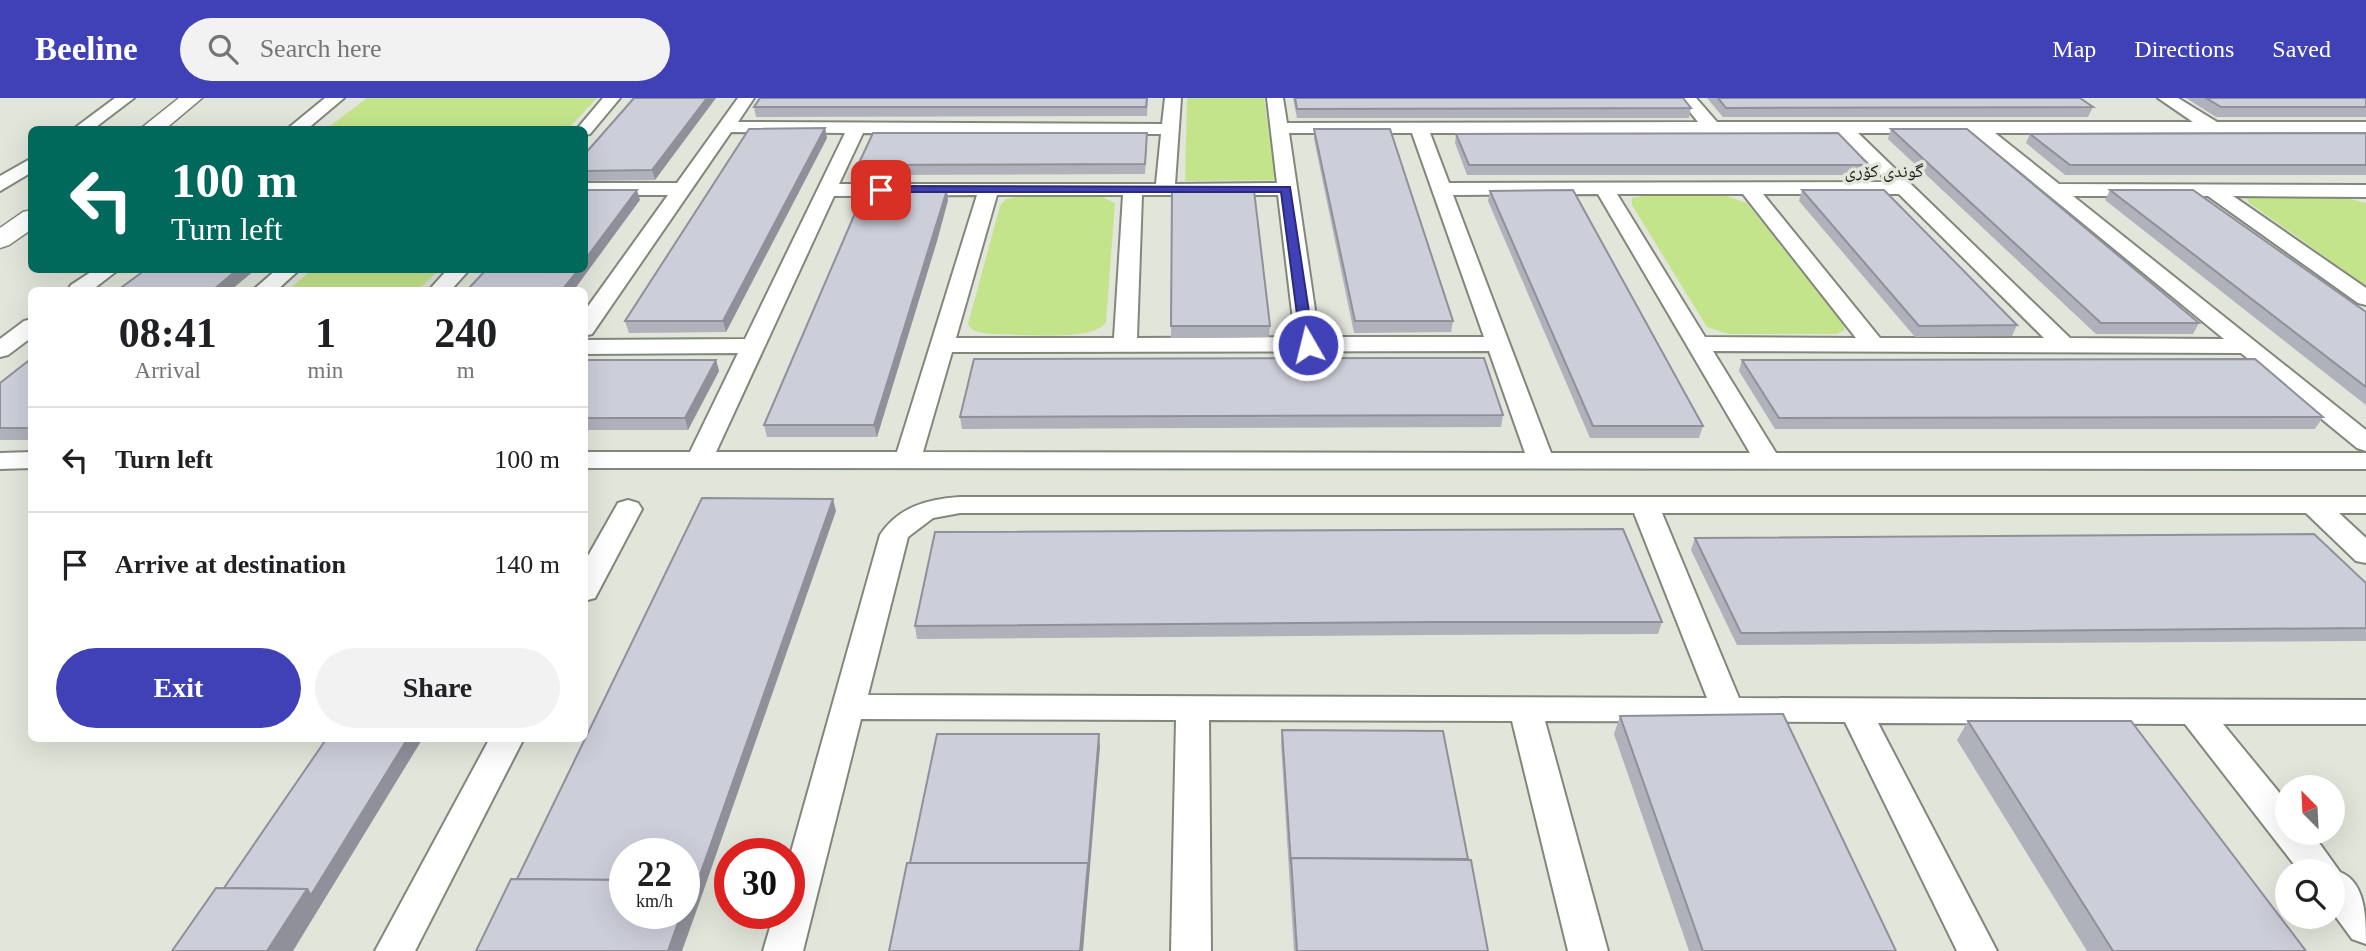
<!DOCTYPE html>
<html lang="en">
<head>
<meta charset="utf-8">
<style>
	:root { --surface:#fff; --page:#f2f2f2; --text:#202124; --muted:#757577; --line:#e0e0e0; --accent:#4041b6 }
	body { margin:0; font-family:"Times New Roman","Noto Naskh Arabic",serif; background:var(--page); color:var(--text); height:100vh; display:flex; flex-direction:column; font-size:26px; white-space:nowrap }
	* { box-sizing:border-box; margin:0 }
	p { font-size:23px; color:var(--muted) }
	.icon { flex:none; width:38px; height:38px; fill:none; stroke:currentColor; stroke-width:2; stroke-linecap:round; stroke-linejoin:round }
	.map { position:relative; flex:1; overflow:hidden }
	.sheet { position:absolute; left:28px; top:189px; width:560px; height:455px; display:flex; flex-direction:column; background:var(--surface); border-radius:10px; box-shadow:0 7px 28px #0002 }
	.sheet>* { flex:none }
	.guide { position:absolute; left:28px; top:28px; width:560px; height:147px; border-radius:10px; box-shadow:0 7px 28px #0002; background:#00695c; color:#fff; overflow:hidden }
	.needle { width:46px; rotate:336deg }
	.controls { position:absolute; left:2275px; top:677px; display:grid; gap:14px }
	.controls a { display:grid; place-items:center; width:70px; height:70px; border-radius:50%; background:var(--surface); box-shadow:0 7px 28px #0002; font-size:35px }
	.speed { position:absolute; left:609px; top:740px; display:flex; gap:14px; font-size:35px; font-weight:700; text-align:center }
	.speed>* { display:grid; place-content:center; width:91px; height:91px; border-radius:50%; background:var(--surface); box-shadow:0 7px 28px #0002; line-height:1 }
	.speed small { font-size:18px; font-weight:400 }
	.speed .limit { border:10px solid #d22; background:#fff; color:#111 }
	.pin { position:absolute; display:grid; place-items:center; width:60px; height:60px; color:#fff; margin:-30px; border-radius:14px; box-shadow:0 4px 10px #0006 }
	.me { position:absolute; width:77px; margin:-38px; rotate:352deg; stroke-linejoin:round; filter:drop-shadow(0 0 5px #0008) }
	.turn { display:flex; align-items:center; gap:24px; height:147px; padding:0 28px; font-size:32px }
	.turn .icon { width:91px; height:91px; stroke-width:2.5 }
	.turn b { display:block; font-size:49px; line-height:60px }
	.eta { display:flex; justify-content:space-evenly; align-items:center; height:119px; text-align:center }
	.eta b { font-size:42px; font-weight:700; line-height:49px }
	.primary-button { display:flex; gap:14px; margin-top:auto; padding:14px 28px }
	.primary-button a { flex:1; height:80px; border-radius:42px; background:var(--accent); color:#fff; font-size:28px; font-weight:700; line-height:80px; text-align:center }
	.primary-button a+a { background:var(--page); color:var(--text) }
	ul { padding:0; list-style:none }
	li { display:flex; align-items:center; gap:21px; height:105px; padding:0 28px; border-top:2px solid var(--line) }
	li div { flex:1 }
	li b { display:block; font-size:26px }
	li em { font-style:normal }
	header { display:flex; align-items:center; gap:42px; box-sizing:border-box; height:98px; padding:0 35px; background:var(--accent); color:#fff }
	header strong { font-size:33px }
	nav { display:flex; gap:38px; margin-inline-start:auto; font-size:24px }
	.search { width:490px; height:63px; background:var(--page); display:flex; align-items:center; gap:18px; box-sizing:border-box; padding:0 24px; border-radius:38px; color:var(--muted); font-size:26px }
	.map>svg:first-child { display:block }
	.green { fill:#c4e48c }
	.lines { fill:none; stroke-linecap:round; stroke-linejoin:round }
	.minor-casing { stroke:#82877c; stroke-width:4 }
	.tertiary-casing { stroke:#82877c; stroke-width:3 }
	.minor { fill:#fff; fill-rule:evenodd }
	.tertiary { fill:#fff; fill-rule:evenodd }
	.wall { fill:#afb1bb }
	.shaded-wall { fill:#8f9099 }
	.building { fill:#ccceda; stroke:#8f9099; stroke-width:2 }
	.route { fill:#4041b6; stroke:#2a2a76; stroke-width:2 }
	.labels { text-anchor:middle; dominant-baseline:central; stroke-width:7; stroke-linejoin:round; paint-order:stroke }
	.far-neighbourhood-label { font-size:18px; fill:#1a1c18; stroke:#e1e5da }
</style>
</head>
<body>
<header>
<strong>Beeline</strong>
<div class="search"><svg class="icon" aria-label="search" viewBox="0 0 24 24"><circle cx="10" cy="10" r="6"/><path d="M15 15l6 6"/></svg>Search here</div>
<nav><a>Map</a><a>Directions</a><a>Saved</a></nav>
</header>
<div class="map">
<svg width="2366" height="853" viewBox="0 0 2366 853">
	<rect width="100%" height="100%" fill="#e1e5da"/>
	<!-- green -->
	<g class="green">
		<path d="M 367,0 L 597,0 L 568,31 L 326,31 Z"/>
		<path d="M 1187,0 L 1264,0 L 1276,82 L 1185,83 Z"/>
		<path d="M 1647,97 L 1726,98 L 1747,105 L 1843,226 L 1845,232 L 1836,236 L 1728,236 L 1707,229 L 1632,107 L 1632,100 Z"/>
		<path d="M 1021,98 L 1100,98 L 1115,105 L 1106,224 C 1096,244 1015,236 992,236 C 983,235 972,235 968,226 L 1000,108 L 1006,101 Z"/>
		<path d="M 2249,98 L 2339,98 L 2366,105 L 2366,188 L 2248,104 L 2247,99 Z"/>
		<path d="M 312,172 L 439,172 L 418,192 L 288,192 Z"/>
	</g>
	<g class="lines">
		<defs>
			<g id="minor">
				<path d="M 115,0 L 134,0 L 92,32 L 72,32 Z"/>
				<path d="M 325,0 L 344,0 L 306,32 L 286,32 Z"/>
				<path d="M 603,0 L 620,0 L 590,36 L 584,37 L 584,32 L 576,32 Z"/>
				<path d="M 738,0 L 754,0 L 738,24 L 1162,26 L 1165,0 L 1181,0 L 1175,86 L 1277,85 L 1267,0 L 1283,0 L 1287,25 L 1698,24 L 1679,0 L 1696,0 L 1717,24 L 2193,24 L 2158,0 L 2178,0 L 2217,24 L 2366,24 L 2366,34 L 1995,35 L 2059,86 L 2366,87 L 2366,99 L 2233,98 L 2366,190 L 2366,207 L 2358,205 L 2208,98 L 2073,98 L 2366,332 L 2366,353 L 2357,350 L 2241,255 L 1713,253 L 1776,355 L 2366,355 L 2366,371 L 584,370 L 584,354 L 690,354 L 738,255 L 584,256 L 584,242 L 745,241 L 845,35 L 731,34 L 592,236 L 584,238 L 584,214 L 668,97 L 584,97 L 584,85 L 677,85 ZM 863,35 L 1161,36 L 1156,86 L 839,86 ZM 1289,35 L 1412,35 L 1484,239 L 1319,239 ZM 1430,35 L 1838,35 L 1888,84 L 1449,85 ZM 1858,35 L 1973,35 L 2224,241 L 2070,240 ZM 1598,96 L 1750,355 L 1551,355 L 1453,97 ZM 1617,96 L 1743,96 L 1856,240 L 1705,239 ZM 1763,96 L 1899,96 L 2044,240 L 1880,240 ZM 977,97 L 897,354 L 716,354 L 834,98 ZM 997,97 L 1123,97 L 1114,240 L 956,240 ZM 1142,97 L 1278,97 L 1295,239 L 1137,240 ZM 1489,253 L 1525,355 L 923,354 L 952,254 Z"/>
				<path d="M 32,60 L 32,74 L 0,93 L 0,78 Z"/>
				<path d="M 94,172 L 118,172 L 92,192 L 68,192 L 71,187 Z"/>
				<path d="M 276,172 L 299,172 L 277,192 L 253,192 Z"/>
				<path d="M 447,172 L 469,172 L 451,192 L 429,192 Z"/>
				<path d="M 32,221 L 32,239 L 8,257 L 0,259 L 0,241 L 24,223 Z"/>
				<path d="M 32,354 L 32,370 L 0,371 L 0,355 Z"/>
				<path d="M 960,399 L 2366,399 L 2366,415 L 2339,415 L 2366,440 L 2366,465 L 2356,463 L 2306,415 L 1662,415 L 1739,600 L 2366,602 L 2366,626 L 2223,626 L 2287,704 L 2287,735 L 2312,735 L 2340,774 C 2366,784 2366,821 2366,846 L 2352,841 L 2333,815 L 2333,774 L 2300,774 L 2185,626 L 1878,625 L 1997,853 L 1957,853 L 1845,624 L 1545,623 L 1608,853 L 1568,853 L 1512,623 L 1209,622 L 1211,853 L 1171,853 L 1176,622 L 861,621 L 803,853 L 763,853 L 774,816 L 789,816 L 789,761 L 880,437 C 898,409 928,401 960,399 ZM 960,415 L 1634,415 L 1707,600 L 868,597 L 908,439 L 933,420 Z"/>
				<path d="M 628,402 L 638,405 L 642,411 L 595,500 L 584,503 L 584,465 L 618,405 Z"/>
				<path d="M 490,640 L 524,640 L 415,853 L 375,853 Z"/>
			</g>
			<g id="tertiary">
				<path d="M 179,0 L 202,0 L 164,32 L 139,32 Z"/>
				<path d="M 32,112 L 32,131 L 9,147 L 0,150 L 0,130 L 23,114 Z"/>
			</g>
		</defs>
		<!-- minor casing -->
		<use href="#minor" class="minor-casing"/>
		<!-- tertiary casing -->
		<use href="#tertiary" class="tertiary-casing"/>
		<!-- minor -->
		<use href="#minor" class="minor"/>
		<!-- tertiary -->
		<use href="#tertiary" class="tertiary"/>
	</g>
	<!-- wall -->
	<g class="wall">
		<path d="M 634,0 L 655,82 L 584,83 L 584,57 Z"/>
		<path d="M 760,0 L 1148,0 L 1147,18 L 756,19 L 754,9 Z"/>
		<path d="M 1293,0 L 1683,0 L 1691,10 L 1689,20 L 1297,20 Z"/>
		<path d="M 1707,0 L 2080,0 L 2093,9 L 2088,19 L 1723,19 Z"/>
		<path d="M 2186,0 L 2366,0 L 2366,19 L 2216,19 Z"/>
		<path d="M 825,30 L 827,40 L 726,234 L 629,235 L 625,223 Z"/>
		<path d="M 1314,31 L 1453,223 L 1451,234 L 1354,235 L 1314,41 Z"/>
		<path d="M 1891,31 L 2199,225 L 2193,236 L 2096,236 L 1888,41 Z"/>
		<path d="M 2366,35 L 2366,77 L 2065,77 L 2026,45 L 2030,36 Z"/>
		<path d="M 1456,36 L 1869,67 L 1866,77 L 1467,77 L 1455,45 Z"/>
		<path d="M 1147,44 L 1145,76 L 860,77 L 858,67 Z"/>
		<path d="M 947,92 L 948,102 L 937,143 L 877,339 L 767,339 L 764,327 Z"/>
		<path d="M 1802,92 L 2017,227 L 2012,238 L 1915,239 L 1799,103 Z"/>
		<path d="M 2110,92 L 2366,214 L 2366,307 L 2105,102 Z"/>
		<path d="M 1172,93 L 1270,228 L 1269,239 L 1171,240 Z"/>
		<path d="M 1490,93 L 1703,328 L 1699,340 L 1590,340 L 1488,103 Z"/>
		<path d="M 32,260 L 32,342 L 0,342 L 0,285 Z"/>
		<path d="M 584,262 L 716,262 L 719,273 L 688,332 L 584,332 Z"/>
		<path d="M 1742,262 L 2323,319 L 2315,331 L 1775,331 L 1739,273 Z"/>
		<path d="M 1503,317 L 1501,329 L 962,331 L 960,319 Z"/>
		<path d="M 935,434 L 1662,524 L 1658,536 L 1428,537 L 917,541 L 915,528 Z"/>
		<path d="M 1695,440 L 2366,485 L 2366,543 L 1737,547 L 1691,452 Z"/>
		<path d="M 1620,618 L 1896,853 L 1689,853 L 1614,636 Z"/>
		<path d="M 1968,623 L 2306,853 L 2087,853 L 1957,642 Z"/>
		<path d="M 1282,632 L 1468,761 L 1488,853 L 1294,853 L 1281,645 Z"/>
	</g>
	<!-- shaded-wall -->
	<g class="shaded-wall">
		<path d="M 707,0 L 716,0 L 655,82 L 652,72 Z"/>
		<path d="M 825,30 L 827,40 L 726,234 L 723,223 Z"/>
		<path d="M 637,92 L 640,102 L 574,192 L 562,192 L 578,172 L 584,172 L 584,163 Z"/>
		<path d="M 947,92 L 948,102 L 937,143 L 877,339 L 874,327 Z"/>
		<path d="M 237,172 L 255,172 L 231,192 L 213,192 Z"/>
		<path d="M 716,262 L 719,273 L 688,332 L 685,320 Z"/>
		<path d="M 833,401 L 836,413 L 701,800 L 696,788 Z"/>
		<path d="M 1099,636 L 1100,649 L 1083,853 L 1080,853 Z"/>
		<path d="M 408,640 L 423,640 L 293,853 L 267,853 L 307,791 Z"/>
		<path d="M 694,782 L 701,800 L 682,853 L 668,853 L 681,816 L 684,816 L 684,808 Z"/>
	</g>
	<!-- building -->
	<g class="building">
		<path d="M 634,0 L 707,0 L 652,72 L 584,73 L 584,57 Z"/>
		<path d="M 760,0 L 1147,0 L 1146,9 L 754,9 Z"/>
		<path d="M 1295,0 L 1683,0 L 1691,10 L 1297,11 Z"/>
		<path d="M 1718,0 L 2080,0 L 2093,9 L 1726,10 Z"/>
		<path d="M 2206,0 L 2366,0 L 2366,9 L 2221,9 Z"/>
		<path d="M 825,30 L 723,223 L 625,223 L 749,31 Z"/>
		<path d="M 1314,31 L 1390,31 L 1453,223 L 1355,223 Z"/>
		<path d="M 1891,31 L 1967,31 L 2199,225 L 2101,225 Z"/>
		<path d="M 873,35 L 1147,35 L 1145,66 L 858,67 Z"/>
		<path d="M 1838,35 L 1869,67 L 1469,67 L 1456,36 Z"/>
		<path d="M 2366,35 L 2366,67 L 2070,67 L 2030,36 Z"/>
		<path d="M 584,92 L 637,92 L 584,163 Z"/>
		<path d="M 865,92 L 947,92 L 874,327 L 764,327 Z"/>
		<path d="M 1254,92 L 1270,228 L 1171,228 L 1172,93 Z"/>
		<path d="M 1573,92 L 1703,328 L 1593,328 L 1490,93 Z"/>
		<path d="M 1802,92 L 1884,92 L 2017,227 L 1919,228 Z"/>
		<path d="M 2110,92 L 2193,92 L 2366,214 L 2366,289 Z"/>
		<path d="M 145,172 L 237,172 L 213,192 L 118,192 Z"/>
		<path d="M 486,172 L 578,172 L 562,192 L 467,192 Z"/>
		<path d="M 32,260 L 32,330 L 0,330 L 0,285 Z"/>
		<path d="M 1409,260 L 1484,260 L 1503,317 L 960,319 L 974,261 Z"/>
		<path d="M 2255,261 L 2323,319 L 1779,320 L 1742,262 Z"/>
		<path d="M 584,262 L 716,262 L 685,320 L 584,320 Z"/>
		<path d="M 702,400 L 833,401 L 696,788 L 694,782 L 684,782 L 684,756 L 625,756 L 625,782 L 517,781 Z"/>
		<path d="M 1623,431 L 1662,524 L 1430,524 L 915,528 L 935,434 Z"/>
		<path d="M 2314,436 L 2366,485 L 2366,530 L 1741,535 L 1695,440 Z"/>
		<path d="M 1783,616 L 1896,853 L 1703,853 L 1620,618 Z"/>
		<path d="M 1968,623 L 2131,623 L 2306,853 L 2113,853 Z"/>
		<path d="M 1282,632 L 1443,633 L 1468,761 L 1291,760 L 1291,766 Z"/>
		<path d="M 937,636 L 1099,636 L 1088,771 L 1088,765 L 910,765 Z"/>
		<path d="M 327,640 L 408,640 L 311,797 L 307,791 L 224,790 Z"/>
		<path d="M 1291,760 L 1471,762 L 1488,853 L 1297,853 Z"/>
		<path d="M 907,765 L 1088,765 L 1080,853 L 889,853 Z"/>
		<path d="M 511,781 L 625,782 L 625,816 L 681,816 L 668,853 L 476,853 Z"/>
		<path d="M 684,782 L 694,782 L 684,808 Z"/>
		<path d="M 216,790 L 307,791 L 267,853 L 172,853 Z"/>
	</g>
	<!-- route -->
	<path class="route" d="M 881,88 L 1290,89 L 1314,247 L 1308,251 L 1301,247 L 1281,94 L 877,94 L 877,89 Z"/>
	<g class="labels">
		<!-- far-neighbourhood labels -->
		<g class="far-neighbourhood-label">
			<text x="1884" y="73">گوندی کۆری</text>
		</g>
	</g>
</svg>
<div class="controls">
<a><svg class="needle" viewBox="-14 -14 28 28"><path d="M0-13l5 13h-10z" fill="#e53935"/><path d="M0 13l5-13h-10z" fill="#757577"/></svg></a>
<a><svg class="icon" aria-label="search" viewBox="0 0 24 24"><circle cx="10" cy="10" r="6"/><path d="M15 15l6 6"/></svg></a>
</div>
<div class="speed"><div>22<small>km/h</small></div><div class="limit">30</div></div>
<div class="pin" style="left:881px;top:92px;background:#d93025"><svg class="icon" aria-label="arrive" viewBox="0 0 24 24"><path d="M6 21V4h12l-3 4 3 4H6"/></svg></div>
<svg class="me" style="left:1308px;top:247px" viewBox="-20 -20 40 40"><circle r="17" fill="#4041b6" stroke="#fff" stroke-width="3"/><path d="M0-11L8 9 0 5-8 9z" fill="#fff"/></svg>
<div class="guide">
<div class="turn"><svg class="icon" aria-label="left" viewBox="0 0 24 24"><path d="M17 20v-9H6M10 6l-5 5 5 5"/></svg><div><b>100 m</b>Turn left</div></div>
</div>
<section class="sheet">
<div class="eta">
<div><b>08:41</b><p>Arrival</p></div>
<div><b>1</b><p>min</p></div>
<div><b>240</b><p>m</p></div>
</div>
<ul>
<li><svg class="icon" aria-label="left" viewBox="0 0 24 24"><path d="M17 20v-9H6M10 6l-5 5 5 5"/></svg><div><b>Turn left</b></div><em>100 m</em></li>
<li><svg class="icon" aria-label="arrive" viewBox="0 0 24 24"><path d="M6 21V4h12l-3 4 3 4H6"/></svg><div><b>Arrive at destination</b></div><em>140 m</em></li>
</ul>
<div class="primary-button"><a>Exit</a><a>Share</a></div>
</section>
</div>
</body>
</html>
